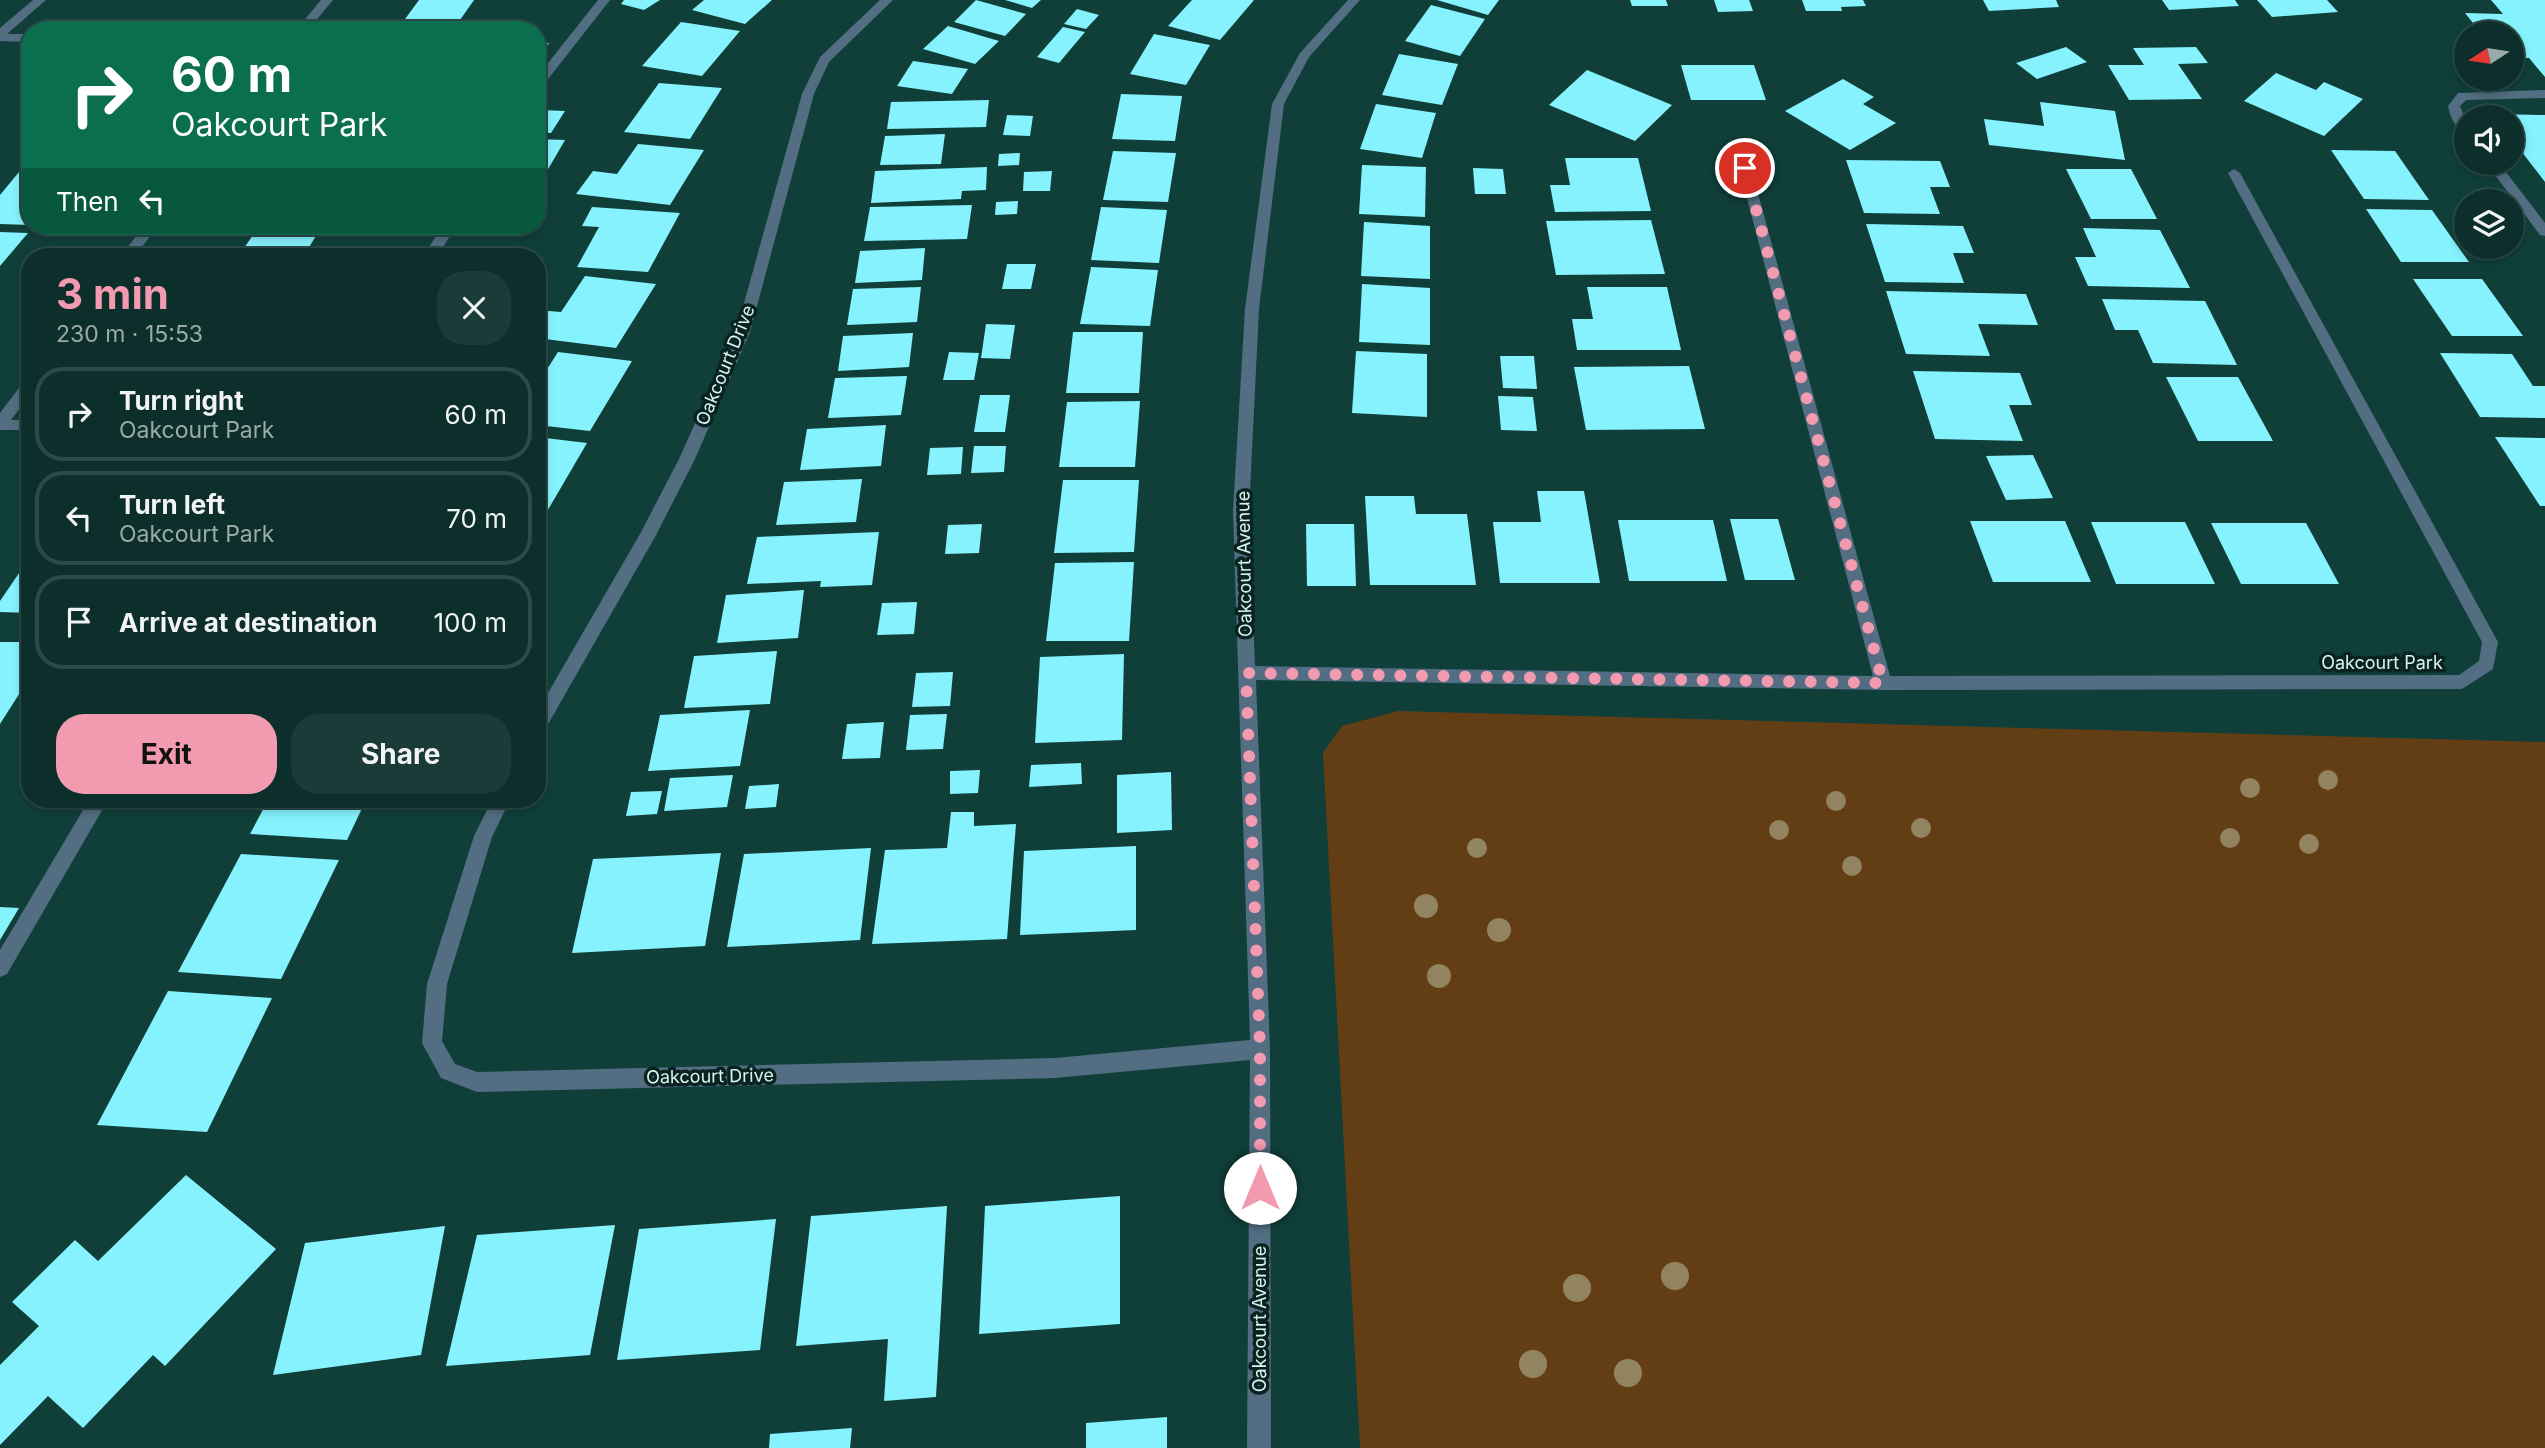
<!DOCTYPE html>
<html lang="en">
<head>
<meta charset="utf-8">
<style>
	:root { --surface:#0c2f2c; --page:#1a3b38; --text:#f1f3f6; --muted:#9aa9a9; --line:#2c4a48; --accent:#f29aaf }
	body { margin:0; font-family:Inter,sans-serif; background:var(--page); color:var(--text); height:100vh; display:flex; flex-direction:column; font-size:26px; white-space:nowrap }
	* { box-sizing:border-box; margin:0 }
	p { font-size:23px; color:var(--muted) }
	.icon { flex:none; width:38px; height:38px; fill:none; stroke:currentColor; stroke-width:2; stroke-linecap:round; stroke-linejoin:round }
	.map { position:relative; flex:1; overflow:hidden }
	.panel { position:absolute; left:21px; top:248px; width:525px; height:560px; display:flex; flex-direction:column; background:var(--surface); border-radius:28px; box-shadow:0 4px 10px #0003,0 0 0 2px var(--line) }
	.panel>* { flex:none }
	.guide { position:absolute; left:21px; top:21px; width:525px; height:214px; border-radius:28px; box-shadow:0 4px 10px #0003,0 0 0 2px var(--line); background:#0b6e4f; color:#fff; overflow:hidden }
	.needle { width:46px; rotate:258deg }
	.buttons { position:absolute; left:2454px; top:21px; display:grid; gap:14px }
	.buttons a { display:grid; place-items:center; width:70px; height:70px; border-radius:50%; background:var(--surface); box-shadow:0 4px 10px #0003,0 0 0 2px var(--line); font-size:35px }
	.pin { position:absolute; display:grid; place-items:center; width:60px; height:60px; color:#fff; margin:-30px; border:4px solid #fff; border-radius:50%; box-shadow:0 2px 7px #0007 }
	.me { position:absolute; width:77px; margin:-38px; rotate:0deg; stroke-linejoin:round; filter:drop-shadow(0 0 5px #0008) }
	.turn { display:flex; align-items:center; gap:24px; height:147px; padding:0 35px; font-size:32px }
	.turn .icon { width:91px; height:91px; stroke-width:2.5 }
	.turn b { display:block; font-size:49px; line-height:60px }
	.then { display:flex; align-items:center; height:66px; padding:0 35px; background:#0003; gap:14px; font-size:26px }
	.round { display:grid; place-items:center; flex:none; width:74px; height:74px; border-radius:28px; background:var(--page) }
	.overview { display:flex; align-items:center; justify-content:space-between; height:119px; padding:0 35px }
	h1 { font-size:42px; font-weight:700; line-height:52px; color:var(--accent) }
	.button { display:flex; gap:14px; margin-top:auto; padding:14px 35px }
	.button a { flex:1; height:80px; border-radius:28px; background:var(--accent); color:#111; font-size:28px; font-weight:700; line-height:80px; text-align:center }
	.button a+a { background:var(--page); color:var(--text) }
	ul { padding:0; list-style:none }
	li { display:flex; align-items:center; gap:21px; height:94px; margin:0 14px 10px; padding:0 21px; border:4px solid var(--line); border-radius:28px }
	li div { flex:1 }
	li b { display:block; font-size:26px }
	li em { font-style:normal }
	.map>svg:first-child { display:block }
	.green { fill:#633e15 }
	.building { fill:#85f2fd }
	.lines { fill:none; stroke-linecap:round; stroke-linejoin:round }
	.minor { fill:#536d82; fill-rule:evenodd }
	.tree { fill:#928461 }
	.route { stroke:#f29aaf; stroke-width:12; stroke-dasharray:0 21.6 }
	.labels { text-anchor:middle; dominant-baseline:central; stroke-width:7; stroke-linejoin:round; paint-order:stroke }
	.street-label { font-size:18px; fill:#d7f4ef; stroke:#0a2320 }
</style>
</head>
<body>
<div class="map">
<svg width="2545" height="1448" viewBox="0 0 2545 1448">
	<rect width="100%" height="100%" fill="#103f3a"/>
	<!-- green -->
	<path class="green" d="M 1398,711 L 2545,742 L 2545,1448 L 1360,1448 L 1323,753 L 1342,726 Z"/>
	<!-- building -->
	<g class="building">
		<path d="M 419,0 L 474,0 L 453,30 L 397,30 Z"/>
		<path d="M 624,0 L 660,0 L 644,10 L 621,4 Z"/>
		<path d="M 704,0 L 772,0 L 745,24 L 692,10 Z"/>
		<path d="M 976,0 L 1026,14 L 1005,36 L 954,22 Z"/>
		<path d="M 1005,0 L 1041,0 L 1032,8 Z"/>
		<path d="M 1192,0 L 1254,0 L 1220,40 L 1168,26 Z"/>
		<path d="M 1437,0 L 1499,0 L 1488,15 Z"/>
		<path d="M 1630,0 L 1666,0 L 1668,6 L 1632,6 Z"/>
		<path d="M 1714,0 L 1749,0 L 1753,11 L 1718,12 Z"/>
		<path d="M 1802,0 L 1863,0 L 1866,6 L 1841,7 L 1842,11 L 1806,11 Z"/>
		<path d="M 1983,0 L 2056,0 L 2059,7 L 1989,11 Z"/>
		<path d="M 2162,0 L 2235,0 L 2239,6 L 2169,10 Z"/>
		<path d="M 2257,0 L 2327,0 L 2338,12 L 2272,17 Z"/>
		<path d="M 2491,0 L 2545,0 L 2545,77 L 2529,58 L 2511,57 L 2511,33 L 2481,33 L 2465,13 L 2503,14 Z"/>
		<path d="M 1431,5 L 1485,19 L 1460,56 L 1405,41 Z"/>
		<path d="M 1077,9 L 1099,15 L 1086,29 L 1064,24 Z"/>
		<path d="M 681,22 L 740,31 L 702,76 L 642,66 Z"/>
		<path d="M 948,26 L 999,41 L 975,64 L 923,49 Z"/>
		<path d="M 1063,27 L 1085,32 L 1059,63 L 1037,57 Z"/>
		<path d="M 1154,34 L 1210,45 L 1186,85 L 1130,74 Z"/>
		<path d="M 537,42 L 549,43 L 537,61 Z"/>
		<path d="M 2066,47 L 2087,62 L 2037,79 L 2016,63 Z"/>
		<path d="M 2196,47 L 2208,63 L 2178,64 L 2202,99 L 2129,100 L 2108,65 L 2144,65 L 2133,48 Z"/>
		<path d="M 1399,54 L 1458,64 L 1442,105 L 1382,95 Z"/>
		<path d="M 913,61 L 968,69 L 952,94 L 897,86 Z"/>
		<path d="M 1681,65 L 1754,65 L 1766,100 L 1691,100 Z"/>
		<path d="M 1587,70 L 1672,105 L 1635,141 L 1549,105 Z"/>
		<path d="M 2276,73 L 2316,90 L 2324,82 L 2363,99 L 2324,136 L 2244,101 Z"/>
		<path d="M 1843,79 L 1874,97 L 1863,104 L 1896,123 L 1850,150 L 1785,111 Z"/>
		<path d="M 659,83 L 722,88 L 690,139 L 624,132 Z"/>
		<path d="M 1121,94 L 1182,96 L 1175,141 L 1112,139 Z"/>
		<path d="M 989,100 L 986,127 L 887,129 L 891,102 Z"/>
		<path d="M 2040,102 L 2115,111 L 2125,160 L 1989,145 L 1984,119 L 2044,126 Z"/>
		<path d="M 1376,104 L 1436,113 L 1422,158 L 1360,149 Z"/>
		<path d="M 540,110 L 565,111 L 551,133 L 537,133 L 537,114 Z"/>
		<path d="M 2493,114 L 2545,115 L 2545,182 L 2511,138 L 2511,117 L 2496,117 Z"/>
		<path d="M 1007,115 L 1033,116 L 1030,136 L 1003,135 Z"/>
		<path d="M 945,134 L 941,164 L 880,165 L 885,136 Z"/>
		<path d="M 537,139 L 565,140 L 547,171 L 537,170 Z"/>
		<path d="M 638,144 L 704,150 L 670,205 L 576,194 L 593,171 L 617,174 Z"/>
		<path d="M 2331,150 L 2395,151 L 2429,200 L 2364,199 Z"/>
		<path d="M 1113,151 L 1176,153 L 1168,202 L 1103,200 Z"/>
		<path d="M 1020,153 L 1019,165 L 998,166 L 999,154 Z"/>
		<path d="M 1565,158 L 1638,158 L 1651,211 L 1555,212 L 1550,185 L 1570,185 Z"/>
		<path d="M 1846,160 L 1940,161 L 1950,187 L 1930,187 L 1940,214 L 1864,213 Z"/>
		<path d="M 1362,165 L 1426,167 L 1425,217 L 1359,214 Z"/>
		<path d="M 24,166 L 30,166 L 30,225 L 0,224 L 0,195 Z"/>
		<path d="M 987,167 L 986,190 L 962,191 L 961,199 L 871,203 L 875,171 Z"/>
		<path d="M 1473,168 L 1503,169 L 1506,194 L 1475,194 Z"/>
		<path d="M 2066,169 L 2131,169 L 2157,219 L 2091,219 Z"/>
		<path d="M 1052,171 L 1050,191 L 1023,191 L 1024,172 Z"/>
		<path d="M 1018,201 L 1017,214 L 995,215 L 996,202 Z"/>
		<path d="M 972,205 L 967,239 L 864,241 L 870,207 Z"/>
		<path d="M 592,207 L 680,213 L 648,272 L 577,267 L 599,227 L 582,226 Z"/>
		<path d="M 1101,207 L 1167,210 L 1159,263 L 1091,260 Z"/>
		<path d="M 2366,209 L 2432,210 L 2469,262 L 2401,262 Z"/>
		<path d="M 1651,220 L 1665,274 L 1556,275 L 1546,221 Z"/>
		<path d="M 1364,222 L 1430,226 L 1430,279 L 1361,276 Z"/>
		<path d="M 1866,224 L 1963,226 L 1974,253 L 1953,253 L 1964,283 L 1885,282 Z"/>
		<path d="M 259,226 L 322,226 L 303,257 L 238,257 Z"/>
		<path d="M 2083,228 L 2160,230 L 2190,288 L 2088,286 L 2075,257 L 2096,257 Z"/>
		<path d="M 0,232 L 28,233 L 0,266 Z"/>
		<path d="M 925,248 L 922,280 L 855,283 L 860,251 Z"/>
		<path d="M 1007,264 L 1036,264 L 1031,289 L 1002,289 Z"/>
		<path d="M 1091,267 L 1158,270 L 1150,326 L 1080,324 Z"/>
		<path d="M 585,276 L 656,284 L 616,348 L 537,338 L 537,310 L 561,312 Z"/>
		<path d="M 2413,279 L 2482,279 L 2523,336 L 2452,336 Z"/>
		<path d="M 1362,284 L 1430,288 L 1430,345 L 1359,342 Z"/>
		<path d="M 921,287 L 917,322 L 847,325 L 853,289 Z"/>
		<path d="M 1587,287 L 1667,287 L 1681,350 L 1577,350 L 1572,319 L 1593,319 Z"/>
		<path d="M 1886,291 L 2026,294 L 2038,325 L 1978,324 L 1990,356 L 1906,354 Z"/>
		<path d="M 2102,299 L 2205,301 L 2237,365 L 2153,363 L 2138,330 L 2115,330 Z"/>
		<path d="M 986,324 L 1015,325 L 1010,359 L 981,358 Z"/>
		<path d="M 1073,332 L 1143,332 L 1139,393 L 1066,393 Z"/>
		<path d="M 913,333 L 909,367 L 838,371 L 843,336 Z"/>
		<path d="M 1356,351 L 1427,354 L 1427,417 L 1352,413 Z"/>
		<path d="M 558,352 L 632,361 L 590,431 L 537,425 L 537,385 Z"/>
		<path d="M 949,352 L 979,353 L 974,380 L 943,380 Z"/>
		<path d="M 2440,353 L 2512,354 L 2533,386 L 2545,386 L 2545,418 L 2480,417 Z"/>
		<path d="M 1500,356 L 1534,356 L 1537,389 L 1503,388 Z"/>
		<path d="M 1689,366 L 1705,429 L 1586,430 L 1574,367 Z"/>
		<path d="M 1913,371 L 2020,373 L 2032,405 L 2009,405 L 2023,441 L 1935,439 Z"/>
		<path d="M 907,376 L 901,415 L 828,418 L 835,378 Z"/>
		<path d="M 2166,377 L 2238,377 L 2273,441 L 2198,441 Z"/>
		<path d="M 980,395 L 1010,395 L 1005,432 L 974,432 Z"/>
		<path d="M 1498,396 L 1533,397 L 1537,431 L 1501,430 Z"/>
		<path d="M 1140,401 L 1135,467 L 1059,467 L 1067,402 Z"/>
		<path d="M 886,425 L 881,466 L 800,470 L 807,429 Z"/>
		<path d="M 537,437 L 587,443 L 542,520 L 537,519 Z"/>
		<path d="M 2495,437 L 2545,438 L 2545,506 L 2540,506 Z"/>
		<path d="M 974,446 L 1006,446 L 1004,472 L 971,473 Z"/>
		<path d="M 963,447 L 961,474 L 927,475 L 930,448 Z"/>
		<path d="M 2033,455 L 2053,498 L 2006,500 L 1986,456 Z"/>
		<path d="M 862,479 L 856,522 L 776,525 L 784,482 Z"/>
		<path d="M 1063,480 L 1139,480 L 1134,552 L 1054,553 Z"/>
		<path d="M 1537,491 L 1584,491 L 1600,583 L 1500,583 L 1493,522 L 1541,522 Z"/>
		<path d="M 1365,496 L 1414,496 L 1416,514 L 1467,514 L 1476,585 L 1370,585 Z"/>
		<path d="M 1730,519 L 1778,519 L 1795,580 L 1745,580 Z"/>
		<path d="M 1618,520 L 1713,520 L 1727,581 L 1629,581 Z"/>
		<path d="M 1970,521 L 2065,521 L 2091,582 L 1993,582 Z"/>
		<path d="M 2091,522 L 2185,522 L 2215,584 L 2116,584 Z"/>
		<path d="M 2211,523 L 2306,523 L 2339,584 L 2241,584 Z"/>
		<path d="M 982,524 L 979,553 L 945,554 L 948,525 Z"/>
		<path d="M 1306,524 L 1354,524 L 1356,586 L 1307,586 Z"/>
		<path d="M 879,532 L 872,585 L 820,587 L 821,581 L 747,584 L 757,537 Z"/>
		<path d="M 30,557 L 30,613 L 0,612 L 0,601 Z"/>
		<path d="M 1134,562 L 1129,641 L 1046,641 L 1055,563 Z"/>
		<path d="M 804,590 L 798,638 L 717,643 L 726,595 Z"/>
		<path d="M 917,602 L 914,634 L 877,635 L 882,603 Z"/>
		<path d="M 0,642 L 30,642 L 30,677 L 0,724 Z"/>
		<path d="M 777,651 L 770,704 L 684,708 L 694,656 Z"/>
		<path d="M 1124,654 L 1122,740 L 1035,743 L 1040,657 Z"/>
		<path d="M 953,672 L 950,706 L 912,707 L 916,673 Z"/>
		<path d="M 750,710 L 740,766 L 648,771 L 660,715 Z"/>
		<path d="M 947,714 L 943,749 L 906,750 L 910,715 Z"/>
		<path d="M 884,722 L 880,758 L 842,759 L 847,724 Z"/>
		<path d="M 1081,763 L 1082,784 L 1029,787 L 1031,765 Z"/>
		<path d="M 980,770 L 978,793 L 950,794 L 950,771 Z"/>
		<path d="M 1171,772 L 1172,830 L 1117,833 L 1117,775 Z"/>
		<path d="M 733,775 L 727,807 L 664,811 L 670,778 Z"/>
		<path d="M 779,784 L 776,807 L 745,809 L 749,786 Z"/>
		<path d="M 662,791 L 657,814 L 626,816 L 631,792 Z"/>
		<path d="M 268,800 L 366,800 L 347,840 L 250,834 Z"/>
		<path d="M 951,812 L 974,812 L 974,826 L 1016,824 L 1007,939 L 872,944 L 885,850 L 947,848 Z"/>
		<path d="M 1136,846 L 1136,930 L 1020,935 L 1024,851 Z"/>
		<path d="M 871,848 L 860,940 L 727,947 L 744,854 Z"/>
		<path d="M 721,853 L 705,946 L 572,953 L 593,859 Z"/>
		<path d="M 241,854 L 339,860 L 281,979 L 178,972 Z"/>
		<path d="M 0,907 L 19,908 L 0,940 Z"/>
		<path d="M 168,991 L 272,998 L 207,1132 L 97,1125 Z"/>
		<path d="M 186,1175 L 276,1249 L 165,1366 L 153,1355 L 83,1428 L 48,1396 L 0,1445 L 0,1365 L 39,1326 L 12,1302 L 75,1240 L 98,1261 Z"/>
		<path d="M 1120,1196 L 1120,1324 L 979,1334 L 985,1206 Z"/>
		<path d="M 947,1206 L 936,1397 L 884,1401 L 888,1339 L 796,1346 L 811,1216 Z"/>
		<path d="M 776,1219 L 760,1350 L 617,1360 L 639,1229 Z"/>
		<path d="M 615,1225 L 590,1355 L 446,1366 L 477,1235 Z"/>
		<path d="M 445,1226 L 421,1355 L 273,1375 L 305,1243 Z"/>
		<path d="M 1167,1417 L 1167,1448 L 1086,1448 L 1086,1423 Z"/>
		<path d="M 852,1428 L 850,1448 L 769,1448 L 770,1434 Z"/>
	</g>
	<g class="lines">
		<!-- minor -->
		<g class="minor">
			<path d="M 33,0 L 46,0 L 7,34 L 30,34 L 30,42 L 0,41 L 0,28 Z"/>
			<path d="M 321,0 L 333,0 L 308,30 L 296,30 Z"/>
			<path d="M 598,0 L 610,0 L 541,88 L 537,89 L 537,77 Z"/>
			<path d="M 880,0 L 893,0 L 829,62 L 814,94 L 750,332 L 695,459 L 655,537 L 543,733 L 537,735 L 537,712 L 640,534 L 679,459 L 736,332 L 802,94 L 820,57 Z"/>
			<path d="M 1348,0 L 1360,0 L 1309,57 L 1284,104 L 1259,309 L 1249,511 L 1255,666 L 1873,676 L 1739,168 L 1745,164 L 1751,168 L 1890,676 L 2459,675 L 2479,661 L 2482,642 L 2228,173 L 2234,169 L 2240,173 L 2498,642 L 2493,669 L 2462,689 L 1883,690 L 1256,680 L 1270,1049 L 1271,1448 L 1247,1448 L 1250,1060 L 1055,1078 L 477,1092 L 441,1078 L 422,1043 L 427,984 L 474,836 L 492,800 L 510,800 L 492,837 L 447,984 L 442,1041 L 455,1064 L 477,1072 L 1055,1058 L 1250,1040 L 1233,511 L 1245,309 L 1272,104 L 1300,53 Z"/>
			<path d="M 2545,90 L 2545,98 L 2466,100 L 2460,106 L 2466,120 L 2466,133 C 2455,129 2450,116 2448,106 L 2458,93 Z"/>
			<path d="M 2486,163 L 2499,163 L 2545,223 L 2545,236 L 2540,235 Z"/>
			<path d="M 144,226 L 158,226 L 134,257 L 120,257 Z"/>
			<path d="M 442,226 L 456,226 L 437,257 L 423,257 Z"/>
			<path d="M 30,379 L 30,395 L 11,420 L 30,420 L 30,430 L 0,430 L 0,413 L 25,380 Z"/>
			<path d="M 89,800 L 108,800 L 7,974 L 0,977 L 0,950 Z"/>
		</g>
	</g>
	<!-- trees -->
	<g class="tree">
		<circle cx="2328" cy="780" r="10"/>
		<circle cx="2250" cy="788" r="10"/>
		<circle cx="1836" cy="801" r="10"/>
		<circle cx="1921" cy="828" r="10"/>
		<circle cx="1779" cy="830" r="10"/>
		<circle cx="2230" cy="838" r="10"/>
		<circle cx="2309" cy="844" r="10"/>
		<circle cx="1477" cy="848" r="10"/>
		<circle cx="1852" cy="866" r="10"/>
		<circle cx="1426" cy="906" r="12"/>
		<circle cx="1499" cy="930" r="12"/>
		<circle cx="1439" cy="976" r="12"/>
		<circle cx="1675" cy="1276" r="14"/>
		<circle cx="1577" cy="1288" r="14"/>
		<circle cx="1533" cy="1364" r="14"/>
		<circle cx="1628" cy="1373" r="14"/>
	</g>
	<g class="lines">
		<!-- route -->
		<path class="route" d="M 1260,1188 L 1260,1049 L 1246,673 L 1883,683 L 1745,168"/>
	</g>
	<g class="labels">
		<!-- street labels -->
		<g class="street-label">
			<text transform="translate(725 365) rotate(-68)">Oakcourt Drive</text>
			<text transform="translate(1244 564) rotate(-91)">Oakcourt Avenue</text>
			<text x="2382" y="662">Oakcourt Park</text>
			<text transform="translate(710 1076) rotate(-1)">Oakcourt Drive</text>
			<text transform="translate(1259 1319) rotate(-90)">Oakcourt Avenue</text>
		</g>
	</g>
</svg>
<div class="buttons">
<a><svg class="needle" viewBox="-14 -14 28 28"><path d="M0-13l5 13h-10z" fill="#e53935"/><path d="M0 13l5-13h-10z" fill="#9aa9a9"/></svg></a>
<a><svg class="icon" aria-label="sound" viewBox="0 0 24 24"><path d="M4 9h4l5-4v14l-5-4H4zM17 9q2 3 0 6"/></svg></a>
<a><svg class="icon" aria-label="layers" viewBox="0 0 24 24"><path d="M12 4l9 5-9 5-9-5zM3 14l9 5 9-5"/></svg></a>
</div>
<div class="pin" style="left:1745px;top:168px;background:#d93025"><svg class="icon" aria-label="arrive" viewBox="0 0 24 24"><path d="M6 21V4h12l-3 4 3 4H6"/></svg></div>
<svg class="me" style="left:1260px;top:1188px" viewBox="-20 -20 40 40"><circle r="19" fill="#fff"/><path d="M0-13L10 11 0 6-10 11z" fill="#f29aaf"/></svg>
<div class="guide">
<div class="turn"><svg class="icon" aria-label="right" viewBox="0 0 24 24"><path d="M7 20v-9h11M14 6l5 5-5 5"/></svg><div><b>60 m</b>Oakcourt Park</div></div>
<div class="then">Then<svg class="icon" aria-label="left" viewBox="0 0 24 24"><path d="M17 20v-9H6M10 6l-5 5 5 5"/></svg></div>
</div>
<section class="panel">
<div class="overview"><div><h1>3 min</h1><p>230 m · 15:53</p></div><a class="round"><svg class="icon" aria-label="close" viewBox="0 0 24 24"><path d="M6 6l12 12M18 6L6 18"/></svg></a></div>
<ul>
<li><svg class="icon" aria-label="right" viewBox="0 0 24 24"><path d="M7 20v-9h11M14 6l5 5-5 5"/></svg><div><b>Turn right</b><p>Oakcourt Park</p></div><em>60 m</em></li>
<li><svg class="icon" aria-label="left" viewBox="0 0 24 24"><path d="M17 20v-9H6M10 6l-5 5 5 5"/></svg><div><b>Turn left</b><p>Oakcourt Park</p></div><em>70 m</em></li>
<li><svg class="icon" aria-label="arrive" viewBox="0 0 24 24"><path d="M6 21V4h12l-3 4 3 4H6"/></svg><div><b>Arrive at destination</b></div><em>100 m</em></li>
</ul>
<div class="button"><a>Exit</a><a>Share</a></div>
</section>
</div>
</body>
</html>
